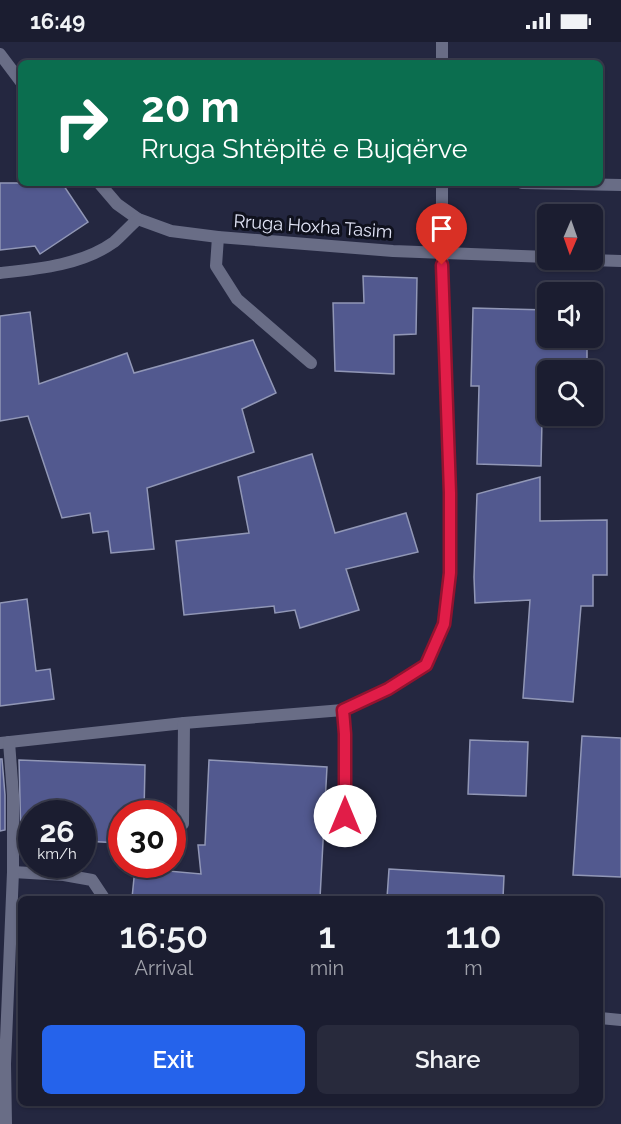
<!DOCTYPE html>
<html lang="en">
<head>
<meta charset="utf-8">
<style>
	:root { --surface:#1b1d30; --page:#282a3c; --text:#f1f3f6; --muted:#a0a2ab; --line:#393b4c; --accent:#2563eb }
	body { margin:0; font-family:Raleway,sans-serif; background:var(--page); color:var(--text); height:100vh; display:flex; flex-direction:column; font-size:22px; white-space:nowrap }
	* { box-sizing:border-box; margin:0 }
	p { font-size:20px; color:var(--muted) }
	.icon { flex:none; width:33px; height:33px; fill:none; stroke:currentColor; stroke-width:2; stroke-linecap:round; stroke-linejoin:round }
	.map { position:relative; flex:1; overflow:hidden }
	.details { position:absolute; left:18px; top:854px; width:585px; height:210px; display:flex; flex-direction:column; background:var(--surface); border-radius:9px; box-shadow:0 2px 4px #0004,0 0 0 2px var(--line) }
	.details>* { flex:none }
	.top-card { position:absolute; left:18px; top:18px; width:585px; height:126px; border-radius:9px; box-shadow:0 2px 4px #0004,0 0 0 2px var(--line); background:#0b6e4f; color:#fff; overflow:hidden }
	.needle { width:39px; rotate:182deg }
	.controls { position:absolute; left:537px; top:162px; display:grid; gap:12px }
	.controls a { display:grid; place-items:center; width:66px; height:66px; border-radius:9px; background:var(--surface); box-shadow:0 2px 4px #0004,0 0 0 2px var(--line); font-size:30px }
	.speed { position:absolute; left:18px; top:758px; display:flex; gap:12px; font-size:30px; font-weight:700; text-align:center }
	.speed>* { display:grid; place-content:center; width:78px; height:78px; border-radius:50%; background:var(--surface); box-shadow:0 2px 4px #0004,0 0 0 2px var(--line); line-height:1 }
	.speed small { font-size:15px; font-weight:400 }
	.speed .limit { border:9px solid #d22; background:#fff; color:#111 }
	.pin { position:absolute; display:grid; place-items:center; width:51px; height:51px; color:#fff; margin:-62px -26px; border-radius:50% 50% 50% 0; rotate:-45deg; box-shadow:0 0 6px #0007 }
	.pin .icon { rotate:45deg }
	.me { position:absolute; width:66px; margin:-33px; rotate:0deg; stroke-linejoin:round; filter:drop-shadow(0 0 4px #0008) }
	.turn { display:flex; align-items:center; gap:21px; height:126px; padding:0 24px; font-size:27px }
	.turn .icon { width:78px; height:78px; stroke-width:2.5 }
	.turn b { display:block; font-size:42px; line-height:51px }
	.eta { display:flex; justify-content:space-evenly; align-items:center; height:102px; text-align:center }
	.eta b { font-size:36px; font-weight:600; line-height:42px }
	.button { display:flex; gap:12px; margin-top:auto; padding:12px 24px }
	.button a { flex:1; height:69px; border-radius:9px; background:var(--accent); color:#fff; font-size:24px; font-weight:600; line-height:69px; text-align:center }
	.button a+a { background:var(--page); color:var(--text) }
	.status { display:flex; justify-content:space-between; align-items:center; height:42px; padding:0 30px; background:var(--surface); direction:ltr }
	.status svg { height:16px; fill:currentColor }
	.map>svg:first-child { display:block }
	.building { fill:#52598f; stroke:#9197b6; stroke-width:1.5 }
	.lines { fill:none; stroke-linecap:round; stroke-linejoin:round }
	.lane { stroke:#696d86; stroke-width:12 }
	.street { stroke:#696d86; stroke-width:12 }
	.route-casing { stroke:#92132f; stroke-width:15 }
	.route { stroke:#e11d48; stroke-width:10 }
	.labels { text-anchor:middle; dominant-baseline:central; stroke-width:6; stroke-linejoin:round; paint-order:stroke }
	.street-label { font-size:18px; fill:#e2e5f7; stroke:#0f111d }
</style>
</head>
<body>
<div class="status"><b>16:49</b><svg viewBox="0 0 49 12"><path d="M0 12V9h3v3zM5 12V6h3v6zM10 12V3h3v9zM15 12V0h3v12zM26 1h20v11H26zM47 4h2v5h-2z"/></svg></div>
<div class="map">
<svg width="621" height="1082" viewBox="0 0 621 1082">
	<rect width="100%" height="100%" fill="#242740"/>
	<!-- building -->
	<g class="building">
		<path d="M 0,141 L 62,141 L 88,180 L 40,212 L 35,204 L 0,208 Z"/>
		<path d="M 363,234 L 417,236 L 416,292 L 394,293 L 394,332 L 335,329 L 333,261 L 364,261 Z"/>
		<path d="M 473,266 L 548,268 L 548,296 L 587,296 L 587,328 L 548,328 L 548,374 L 586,374 L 586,378 L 542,378 L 541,424 L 477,422 L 479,344 L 471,344 Z"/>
		<path d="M 30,270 L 39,342 L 127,311 L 134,331 L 253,298 L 276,351 L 242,367 L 254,410 L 147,446 L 154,507 L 111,511 L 108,489 L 93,491 L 90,471 L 62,476 L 28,374 L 0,379 L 0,274 Z"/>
		<path d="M 312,412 L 335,491 L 406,471 L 418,510 L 346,527 L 359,568 L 300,586 L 295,568 L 275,571 L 274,564 L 184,573 L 176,499 L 249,491 L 238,435 Z"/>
		<path d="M 540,435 L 540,479 L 607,478 L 607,533 L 593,533 L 593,564 L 581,564 L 573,660 L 523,656 L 530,558 L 475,561 L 474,535 L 477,452 Z"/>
		<path d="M 27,557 L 36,629 L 50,627 L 54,657 L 0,664 L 0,561 Z"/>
		<path d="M 582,694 L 621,696 L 621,835 L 573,833 Z"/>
		<path d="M 470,698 L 528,700 L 526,754 L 468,752 Z"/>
		<path d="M 0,717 L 2,717 L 5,753 L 5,788 L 0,789 Z"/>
		<path d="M 19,718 L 145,723 L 144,771 L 122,771 L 122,801 L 82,799 L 82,771 L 32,771 L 32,797 L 21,796 Z"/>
		<path d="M 209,718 L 327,725 L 320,856 L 132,856 L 135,826 L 201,832 L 198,803 L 205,803 Z"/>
		<path d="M 389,827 L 504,834 L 503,856 L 387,856 Z"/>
	</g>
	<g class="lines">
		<!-- lane -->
		<path class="lane" d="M 218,195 L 216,224 L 237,257 L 311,321"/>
		<!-- street -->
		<g class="street">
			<path d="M 0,12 L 21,40"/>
			<path d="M 442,21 L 442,0"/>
			<path d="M 99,141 L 117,162 L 138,177 L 171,189 L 218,195 L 393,209 L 548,215"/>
			<path d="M 522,141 L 621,143"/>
			<path d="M 590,218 L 621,219"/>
			<path d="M 0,231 C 38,227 82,223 114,200 C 122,193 130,184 138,177"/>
			<path d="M 343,668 L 345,692 L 345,794"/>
			<path d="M 0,701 L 184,681 L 343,668 L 388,647 L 426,623 L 444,582 L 450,531 L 450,430 L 442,210 L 442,141"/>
			<path d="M 183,782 L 184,681"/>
			<path d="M 13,830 L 64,833 L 92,838 L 104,856"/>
			<path d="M 600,976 L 621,978"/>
			<path d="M 6,1082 L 5,1022 L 13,830 L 13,753 L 9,700"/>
		</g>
	</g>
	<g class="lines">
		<defs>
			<path id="route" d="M 345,774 L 345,692 L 343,668 L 388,647 L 426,623 L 444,582 L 450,531 L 450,451 L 442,223"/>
		</defs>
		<!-- route casing -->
		<use href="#route" class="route-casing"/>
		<!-- route -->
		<use href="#route" class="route"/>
	</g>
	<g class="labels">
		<!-- street labels -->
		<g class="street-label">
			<text transform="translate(313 184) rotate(4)">Rruga Hoxha Tasim</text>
		</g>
	</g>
</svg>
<div class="controls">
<a><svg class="needle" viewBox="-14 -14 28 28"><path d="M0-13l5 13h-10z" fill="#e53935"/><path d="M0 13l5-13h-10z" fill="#a0a2ab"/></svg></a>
<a><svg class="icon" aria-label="sound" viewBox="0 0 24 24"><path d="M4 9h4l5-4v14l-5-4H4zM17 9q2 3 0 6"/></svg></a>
<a><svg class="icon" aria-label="search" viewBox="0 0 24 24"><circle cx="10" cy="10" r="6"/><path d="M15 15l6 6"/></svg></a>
</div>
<div class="speed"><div>26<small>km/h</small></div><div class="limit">30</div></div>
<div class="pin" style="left:442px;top:223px;background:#d93025"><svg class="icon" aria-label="arrive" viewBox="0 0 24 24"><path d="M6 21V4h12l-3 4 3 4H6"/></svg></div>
<svg class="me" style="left:345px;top:774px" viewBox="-20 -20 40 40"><circle r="19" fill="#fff"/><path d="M0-13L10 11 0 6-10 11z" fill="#e11d48"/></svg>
<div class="top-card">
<div class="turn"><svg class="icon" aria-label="right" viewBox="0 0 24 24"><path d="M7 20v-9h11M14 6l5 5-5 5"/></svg><div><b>20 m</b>Rruga Shtëpitë e Bujqërve</div></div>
</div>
<section class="details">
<div class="eta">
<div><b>16:50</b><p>Arrival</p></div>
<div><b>1</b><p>min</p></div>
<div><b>110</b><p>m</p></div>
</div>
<div class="button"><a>Exit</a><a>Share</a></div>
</section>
</div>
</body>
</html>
